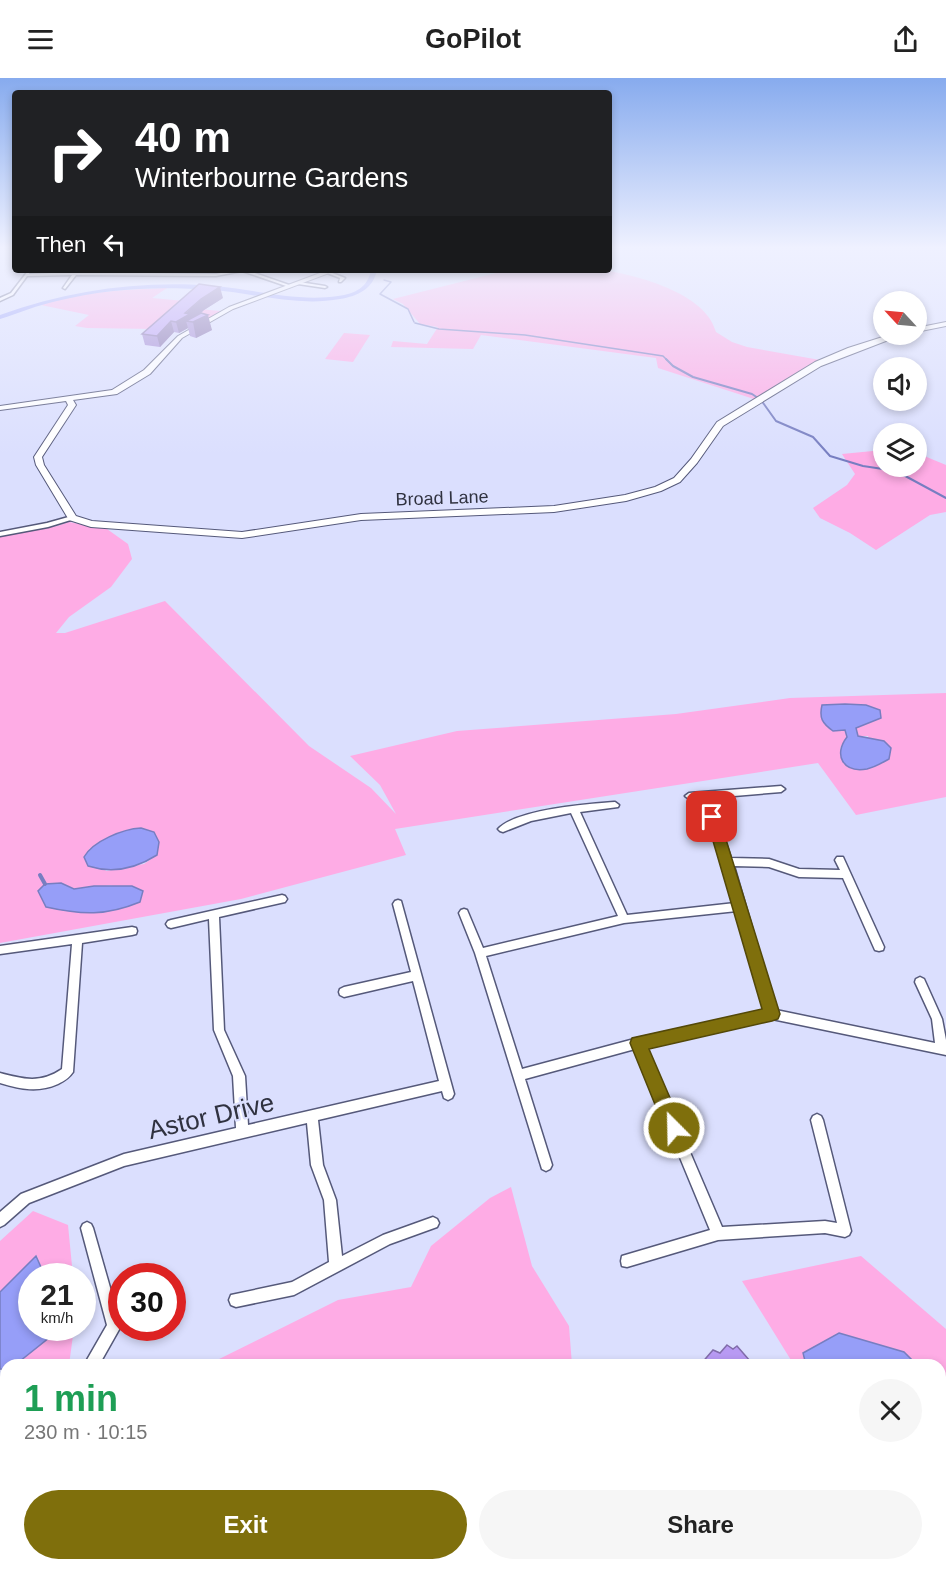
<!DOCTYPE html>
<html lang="en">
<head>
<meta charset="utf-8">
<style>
	:root { --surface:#fff; --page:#f6f6f6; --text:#222; --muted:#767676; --accent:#7f6f0c }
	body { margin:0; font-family:Arial,sans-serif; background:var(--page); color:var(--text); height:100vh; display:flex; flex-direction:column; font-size:22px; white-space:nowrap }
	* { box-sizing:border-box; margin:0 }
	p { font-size:20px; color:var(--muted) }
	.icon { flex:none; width:33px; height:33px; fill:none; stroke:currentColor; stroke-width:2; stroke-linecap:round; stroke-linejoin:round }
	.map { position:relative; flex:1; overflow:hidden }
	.panel { position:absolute; left:0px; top:1281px; width:946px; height:212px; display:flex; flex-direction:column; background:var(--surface); border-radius:18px 18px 0 0; box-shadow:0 3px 9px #0003 }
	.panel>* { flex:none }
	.guide { position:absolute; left:12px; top:12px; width:600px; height:183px; border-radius:6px; box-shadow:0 3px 9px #0003; background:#202124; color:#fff; overflow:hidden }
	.needle { width:39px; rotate:296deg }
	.controls { position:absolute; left:873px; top:213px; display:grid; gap:12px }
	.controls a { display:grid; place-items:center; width:54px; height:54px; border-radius:50%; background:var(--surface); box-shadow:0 3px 9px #0003; font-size:30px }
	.speed { position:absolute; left:18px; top:1185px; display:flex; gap:12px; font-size:30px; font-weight:700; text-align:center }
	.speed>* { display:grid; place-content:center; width:78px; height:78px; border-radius:50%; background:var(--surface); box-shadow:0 3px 9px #0003; line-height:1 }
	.speed small { font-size:15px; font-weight:400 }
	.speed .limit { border:9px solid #d22; background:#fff; color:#111 }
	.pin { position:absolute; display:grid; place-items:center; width:51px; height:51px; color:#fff; margin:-26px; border-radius:12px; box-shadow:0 3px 9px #0006 }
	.me { position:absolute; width:66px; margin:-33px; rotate:337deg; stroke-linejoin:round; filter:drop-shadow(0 0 4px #0008) }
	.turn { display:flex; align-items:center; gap:21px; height:126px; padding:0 24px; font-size:27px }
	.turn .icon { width:78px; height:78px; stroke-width:2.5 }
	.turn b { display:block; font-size:42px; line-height:51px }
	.then { display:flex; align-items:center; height:57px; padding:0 24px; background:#0003; gap:12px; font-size:22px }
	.round { display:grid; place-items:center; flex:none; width:63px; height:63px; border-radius:32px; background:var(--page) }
	.summary { display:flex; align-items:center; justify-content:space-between; height:102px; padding:0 24px }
	h1 { font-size:36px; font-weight:600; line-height:45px; color:#1e9e55 }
	.primary-button { display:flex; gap:12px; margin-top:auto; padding:12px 24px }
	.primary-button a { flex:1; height:69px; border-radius:36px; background:var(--accent); color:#fff; font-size:24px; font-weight:600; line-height:69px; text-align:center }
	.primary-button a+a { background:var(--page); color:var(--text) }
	header { display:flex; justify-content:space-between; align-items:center; height:78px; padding:0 24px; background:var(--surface); font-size:27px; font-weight:600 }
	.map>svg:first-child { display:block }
	.green { fill:#feace5; fill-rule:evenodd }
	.water { fill:#969ef8; stroke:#777ec1; stroke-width:1.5 }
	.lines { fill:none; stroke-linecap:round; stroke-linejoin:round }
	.stream-far2 { stroke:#777ec1; stroke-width:1.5 }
	.stream-far1 { stroke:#777ec1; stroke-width:2 }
	.stream { stroke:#777ec1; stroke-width:4 }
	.canal { fill:#969ef8; fill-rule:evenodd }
	.street-casing { stroke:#55597a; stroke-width:3 }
	.secondary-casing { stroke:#55597a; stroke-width:2 }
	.street { fill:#fff; fill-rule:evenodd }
	.secondary { fill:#fff; fill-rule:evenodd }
	.wall { fill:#9e84d1 }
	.shaded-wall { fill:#816caa }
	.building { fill:#b89af3; stroke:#816caa; stroke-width:1.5 }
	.route { fill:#7f6f0c; stroke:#534808; stroke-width:1.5 }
	.labels { text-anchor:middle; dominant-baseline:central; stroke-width:4.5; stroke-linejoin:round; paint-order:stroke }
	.far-street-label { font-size:18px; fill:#303240; stroke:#dbdffe }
	.near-street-label { font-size:26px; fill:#303240; stroke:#dbdffe }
</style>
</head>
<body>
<header><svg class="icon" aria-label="menu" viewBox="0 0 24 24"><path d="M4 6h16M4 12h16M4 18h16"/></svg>GoPilot<svg class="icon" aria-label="share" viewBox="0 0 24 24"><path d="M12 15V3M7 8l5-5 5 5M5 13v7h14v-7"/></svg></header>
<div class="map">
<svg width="946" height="1492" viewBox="0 0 946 1492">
	<rect width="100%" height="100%" fill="#dbdffe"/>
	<!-- green -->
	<g class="green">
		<path d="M 508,192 C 539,192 572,188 602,192 C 637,197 706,215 716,254 L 732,264 L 747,269 L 820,282 L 757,322 L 658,290 L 656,280 L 481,257 L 473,271 L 391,269 L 393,263 L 427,266 L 438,249 L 420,246 L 403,226 L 393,221 Z"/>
		<path d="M 167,210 L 152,220 L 195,224 L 186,230 L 221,233 L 201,245 L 156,251 L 87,250 L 75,248 L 89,237 L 41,227 C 82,213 124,212 167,210 Z"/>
		<path d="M 344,255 L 370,257 L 353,284 L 325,281 Z"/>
		<path d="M 883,372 L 884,388 L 916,388 L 917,375 L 946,387 L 946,434 L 930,437 L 876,472 L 850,455 L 820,440 L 813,430 L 847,407 L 855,396 L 842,376 Z"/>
		<path d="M 69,444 L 107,451 L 128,466 L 132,481 L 111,509 L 69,539 L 56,555 L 65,555 L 165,523 L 309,668 L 371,710 L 396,736 L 380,707 L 350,678 L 457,653 L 676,636 L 790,620 L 946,615 L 946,719 L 856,737 L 818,685 L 395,751 L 406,777 L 241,821 L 0,865 L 0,457 L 57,448 ZM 845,626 L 866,627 L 881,640 L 856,650 L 858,658 L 868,658 L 877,687 L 856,691 L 840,670 L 847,659 L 845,652 L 822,627 ZM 116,756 L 157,777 L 144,786 L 106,793 L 89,771 ZM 61,805 L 74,812 L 113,807 L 46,829 L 45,806 Z"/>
		<path d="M 511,1109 L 532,1188 L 569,1248 L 572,1287 L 207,1287 L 338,1222 L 411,1209 L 431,1168 L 490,1120 Z"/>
		<path d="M 33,1133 L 68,1147 L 73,1198 L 45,1198 L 37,1178 L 0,1214 L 0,1163 Z"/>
		<path d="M 861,1178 L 946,1251 L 946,1317 L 941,1311 L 940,1287 L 917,1287 L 904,1274 L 803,1275 L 806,1287 L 794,1287 L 742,1203 Z"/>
		<path d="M 52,1250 L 74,1250 L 69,1287 L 15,1287 L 50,1259 Z"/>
		<path d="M 0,1379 L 6,1379 L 6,1486 L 657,1486 L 659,1492 L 0,1492 Z"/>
	</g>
	<!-- water -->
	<g class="water">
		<path d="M 845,626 L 866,627 L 880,632 L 881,640 L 856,650 L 858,658 L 884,663 L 891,670 L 889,681 C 882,685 875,689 867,691 C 843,695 833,677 847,659 L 845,652 L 833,653 C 822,645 819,640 822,627 Z"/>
		<path d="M 141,750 L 154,754 L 159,764 L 157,777 C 135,791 113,796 88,788 L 84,779 C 93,763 123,751 141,750 Z"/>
		<path d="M 61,805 L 74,811 L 94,808 L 132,808 L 143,813 L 140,824 C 106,838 82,837 46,829 L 38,813 L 45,806 Z"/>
		<path d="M 36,1178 L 45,1198 L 32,1198 L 32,1250 L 52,1250 L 50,1259 L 15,1287 L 6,1287 L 6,1292 L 0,1291 L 0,1214 Z"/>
		<path d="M 839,1255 L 904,1274 L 917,1287 L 806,1287 L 803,1275 Z"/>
		<path d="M 941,1311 L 946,1317 L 946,1440 L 940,1437 Z"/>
	</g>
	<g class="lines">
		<!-- stream-far2 -->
		<g class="stream-far2">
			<path d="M 384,202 L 391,204 L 380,216 L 408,231 L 414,244"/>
			<path d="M 415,245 L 439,251 L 525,257 L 663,278 L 667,282"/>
		</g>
		<!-- stream-far1 -->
		<path class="stream-far1" d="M 666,281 L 673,288 L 693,299 L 752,316 L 761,322 L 776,343 L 813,359 L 830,378 L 863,388 L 896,393 L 946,420"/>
		<!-- stream -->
		<path class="stream" d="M 40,797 L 45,806"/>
		<!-- canal -->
		<path class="canal" d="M 371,192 L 377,192 C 373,211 358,218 340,221 C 297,229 255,215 212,212 C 160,208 108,210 57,223 C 38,227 19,235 0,241 L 0,237 C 70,212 142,202 216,208 C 257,212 297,224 338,218 C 355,216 368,209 371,192 Z"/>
		<defs>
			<g id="street">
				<path d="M 236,192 L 246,192 L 292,208 L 289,209 L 242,193 L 216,198 L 76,197 L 65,211 L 63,210 L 72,197 L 27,198 L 13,217 L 0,223 L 0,220 L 11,215 L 28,193 L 30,194 L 29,196 L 74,194 L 76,193 L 78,194 L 216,196 Z"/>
				<path d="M 327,193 L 345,200 L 341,204 L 339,204 L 340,200 L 327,195 Z"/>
				<path d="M 299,204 L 325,208 L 327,209 L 325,210 L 298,206 Z"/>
				<path d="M 72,438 L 74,439 L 74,441 L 48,449 L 0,458 L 0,454 L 47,445 Z"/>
				<path d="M 781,708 L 785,711 L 781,714 L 710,720 L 731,780 L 769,781 L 799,791 L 840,792 L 835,782 L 837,779 L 843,779 L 884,869 L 883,872 L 879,873 L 875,872 L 843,800 L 799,799 L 769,789 L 734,788 L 776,932 L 935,965 L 932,941 L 915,904 L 916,901 L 920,899 L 924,901 L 942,941 L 946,962 L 946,977 L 772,941 L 645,969 L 722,1149 L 825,1143 L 837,1145 L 811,1042 L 813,1038 L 817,1036 L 821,1038 L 823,1042 L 851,1153 L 849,1157 L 845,1159 L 825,1155 L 718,1162 L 627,1189 L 622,1188 L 621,1183 L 622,1178 L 710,1152 L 635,971 L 525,1001 L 552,1087 L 550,1091 L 546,1093 L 542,1091 L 475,875 L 459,835 L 461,832 L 464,831 L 467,832 L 483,870 L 618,838 L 571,735 L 531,743 L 503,754 L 500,753 L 498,751 C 517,731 588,726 615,724 L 619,727 L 618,729 L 580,734 L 627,837 L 735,825 L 723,784 L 702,720 L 689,721 L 685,718 L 689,715 ZM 737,833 L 766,932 L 638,960 L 522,991 L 486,878 L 624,845 Z"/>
				<path d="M 282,817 L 285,818 L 287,821 L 285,824 L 219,839 L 224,952 L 245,998 L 248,1047 L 439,1003 L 413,903 L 344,919 L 340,917 L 339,914 L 340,911 L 344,909 L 411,894 L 393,826 L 395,823 L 398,822 L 401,823 L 454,1016 L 452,1020 L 448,1022 L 444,1020 L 442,1013 L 318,1042 L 323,1087 L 336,1122 L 342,1178 L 383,1157 L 433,1139 L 437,1141 L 439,1145 L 437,1149 L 390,1166 L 294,1217 L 236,1229 L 231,1227 L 229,1222 L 231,1217 L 292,1204 L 329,1184 L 324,1122 L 311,1087 L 307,1045 L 124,1088 L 29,1125 L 4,1147 L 0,1149 L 0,1134 L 21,1116 L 124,1076 L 236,1050 L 233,998 L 214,952 L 209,841 L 171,850 L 168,849 L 166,846 L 168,843 L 171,842 Z"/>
				<path d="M 132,849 L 136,850 L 137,853 L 136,856 L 132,857 L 82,865 L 73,994 C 69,1000 64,1003 58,1006 C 38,1015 20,1011 0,1005 L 0,995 C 23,1001 40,1006 62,991 L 72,866 L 0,876 L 0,868 Z"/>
				<path d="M 87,1144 L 91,1146 L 93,1150 L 121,1248 L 99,1287 L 84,1287 L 107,1247 L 81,1150 L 83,1146 Z"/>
				<path d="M 6,1320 L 6,1334 L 0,1335 L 0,1321 Z"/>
			</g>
			<g id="secondary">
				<path d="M 328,192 L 337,192 L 233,231 L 182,260 L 150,296 L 117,316 L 73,322 L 76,327 L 42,379 L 44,387 L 76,438 L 92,443 L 242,454 L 361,436 L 554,428 L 625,417 L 655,409 L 674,400 L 691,381 L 717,344 L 815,284 L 848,270 L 892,256 L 904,256 L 821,288 L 723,348 L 697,385 L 680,404 L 661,413 L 626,423 L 554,434 L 361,442 L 242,460 L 91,449 L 69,442 L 36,387 L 34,379 L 68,327 L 66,323 L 0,332 L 0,328 L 112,312 L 144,292 L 178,258 L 229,229 Z"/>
				<path d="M 946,244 L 946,248 L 916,254 L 916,250 Z"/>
			</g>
		</defs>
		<!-- street casing -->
		<use href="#street" class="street-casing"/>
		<!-- secondary casing -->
		<use href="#secondary" class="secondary-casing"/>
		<!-- street -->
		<use href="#street" class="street"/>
		<!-- secondary -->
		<use href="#secondary" class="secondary"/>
	</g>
	<!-- wall -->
	<path class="wall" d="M 223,220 L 204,232 L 200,236 L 212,252 L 196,260 L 190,258 L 188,250 L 179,255 L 174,254 L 160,269 L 145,267 L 142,256 Z"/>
	<!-- shaded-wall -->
	<g class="shaded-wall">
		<path d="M 220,209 L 223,220 L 204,232 L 192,243 L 186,243 L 188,250 L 179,255 L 176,244 L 201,221 Z"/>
		<path d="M 208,237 L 212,252 L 196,260 L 193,244 Z"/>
		<path d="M 171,243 L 174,254 L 160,269 L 157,258 Z"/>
	</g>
	<!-- building -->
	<g class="building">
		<path d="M 199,206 L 220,209 L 201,221 L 185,235 L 190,236 L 176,244 L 171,243 L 157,258 L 142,256 Z"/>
		<path d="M 201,235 L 208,237 L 193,244 L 186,243 Z"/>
		<path d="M 727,1267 L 733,1271 L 737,1268 L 750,1283 L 746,1287 L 700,1287 L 713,1272 L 720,1275 Z"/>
	</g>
	<!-- sky -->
	<linearGradient id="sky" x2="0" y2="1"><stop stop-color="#87abee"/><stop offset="0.45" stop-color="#eff1ff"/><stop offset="1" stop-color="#eff1ff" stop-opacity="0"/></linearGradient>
	<rect width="946" height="377" fill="url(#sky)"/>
	<!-- route -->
	<path class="route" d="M 712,734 L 719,739 L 780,936 L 778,941 L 772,943 L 649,971 L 683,1050 L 680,1056 L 674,1059 L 667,1056 L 630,965 L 632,960 L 762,931 L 706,739 Z"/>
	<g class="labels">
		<!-- far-street labels -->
		<g class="far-street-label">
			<text transform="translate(442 420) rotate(-2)">Broad Lane</text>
		</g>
		<!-- near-street labels -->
		<g class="near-street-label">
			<text transform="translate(211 1038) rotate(-13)">Astor Drive</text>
		</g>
	</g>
</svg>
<div class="controls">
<a><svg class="needle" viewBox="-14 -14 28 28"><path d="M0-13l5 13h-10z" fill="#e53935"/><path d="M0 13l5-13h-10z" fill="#767676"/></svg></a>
<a><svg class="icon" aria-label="sound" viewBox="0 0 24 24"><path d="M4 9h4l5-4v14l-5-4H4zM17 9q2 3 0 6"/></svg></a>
<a><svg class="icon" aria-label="layers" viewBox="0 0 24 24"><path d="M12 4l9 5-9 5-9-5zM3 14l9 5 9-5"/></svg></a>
</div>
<div class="speed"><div>21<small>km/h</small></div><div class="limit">30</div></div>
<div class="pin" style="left:712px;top:739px;background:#d93025"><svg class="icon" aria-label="arrive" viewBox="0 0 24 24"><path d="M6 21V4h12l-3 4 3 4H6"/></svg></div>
<svg class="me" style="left:674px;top:1050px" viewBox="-20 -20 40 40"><circle r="17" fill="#7f6f0c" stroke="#fff" stroke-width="3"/><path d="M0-11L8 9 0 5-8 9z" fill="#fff"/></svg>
<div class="guide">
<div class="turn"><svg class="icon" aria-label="right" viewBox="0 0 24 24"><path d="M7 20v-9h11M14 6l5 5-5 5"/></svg><div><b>40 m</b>Winterbourne Gardens</div></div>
<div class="then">Then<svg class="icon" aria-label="left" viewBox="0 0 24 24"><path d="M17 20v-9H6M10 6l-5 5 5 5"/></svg></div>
</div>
<section class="panel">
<div class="summary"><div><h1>1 min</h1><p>230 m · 10:15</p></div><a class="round"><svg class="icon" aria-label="close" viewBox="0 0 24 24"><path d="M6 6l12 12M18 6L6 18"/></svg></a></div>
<div class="primary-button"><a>Exit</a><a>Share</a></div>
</section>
</div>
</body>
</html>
